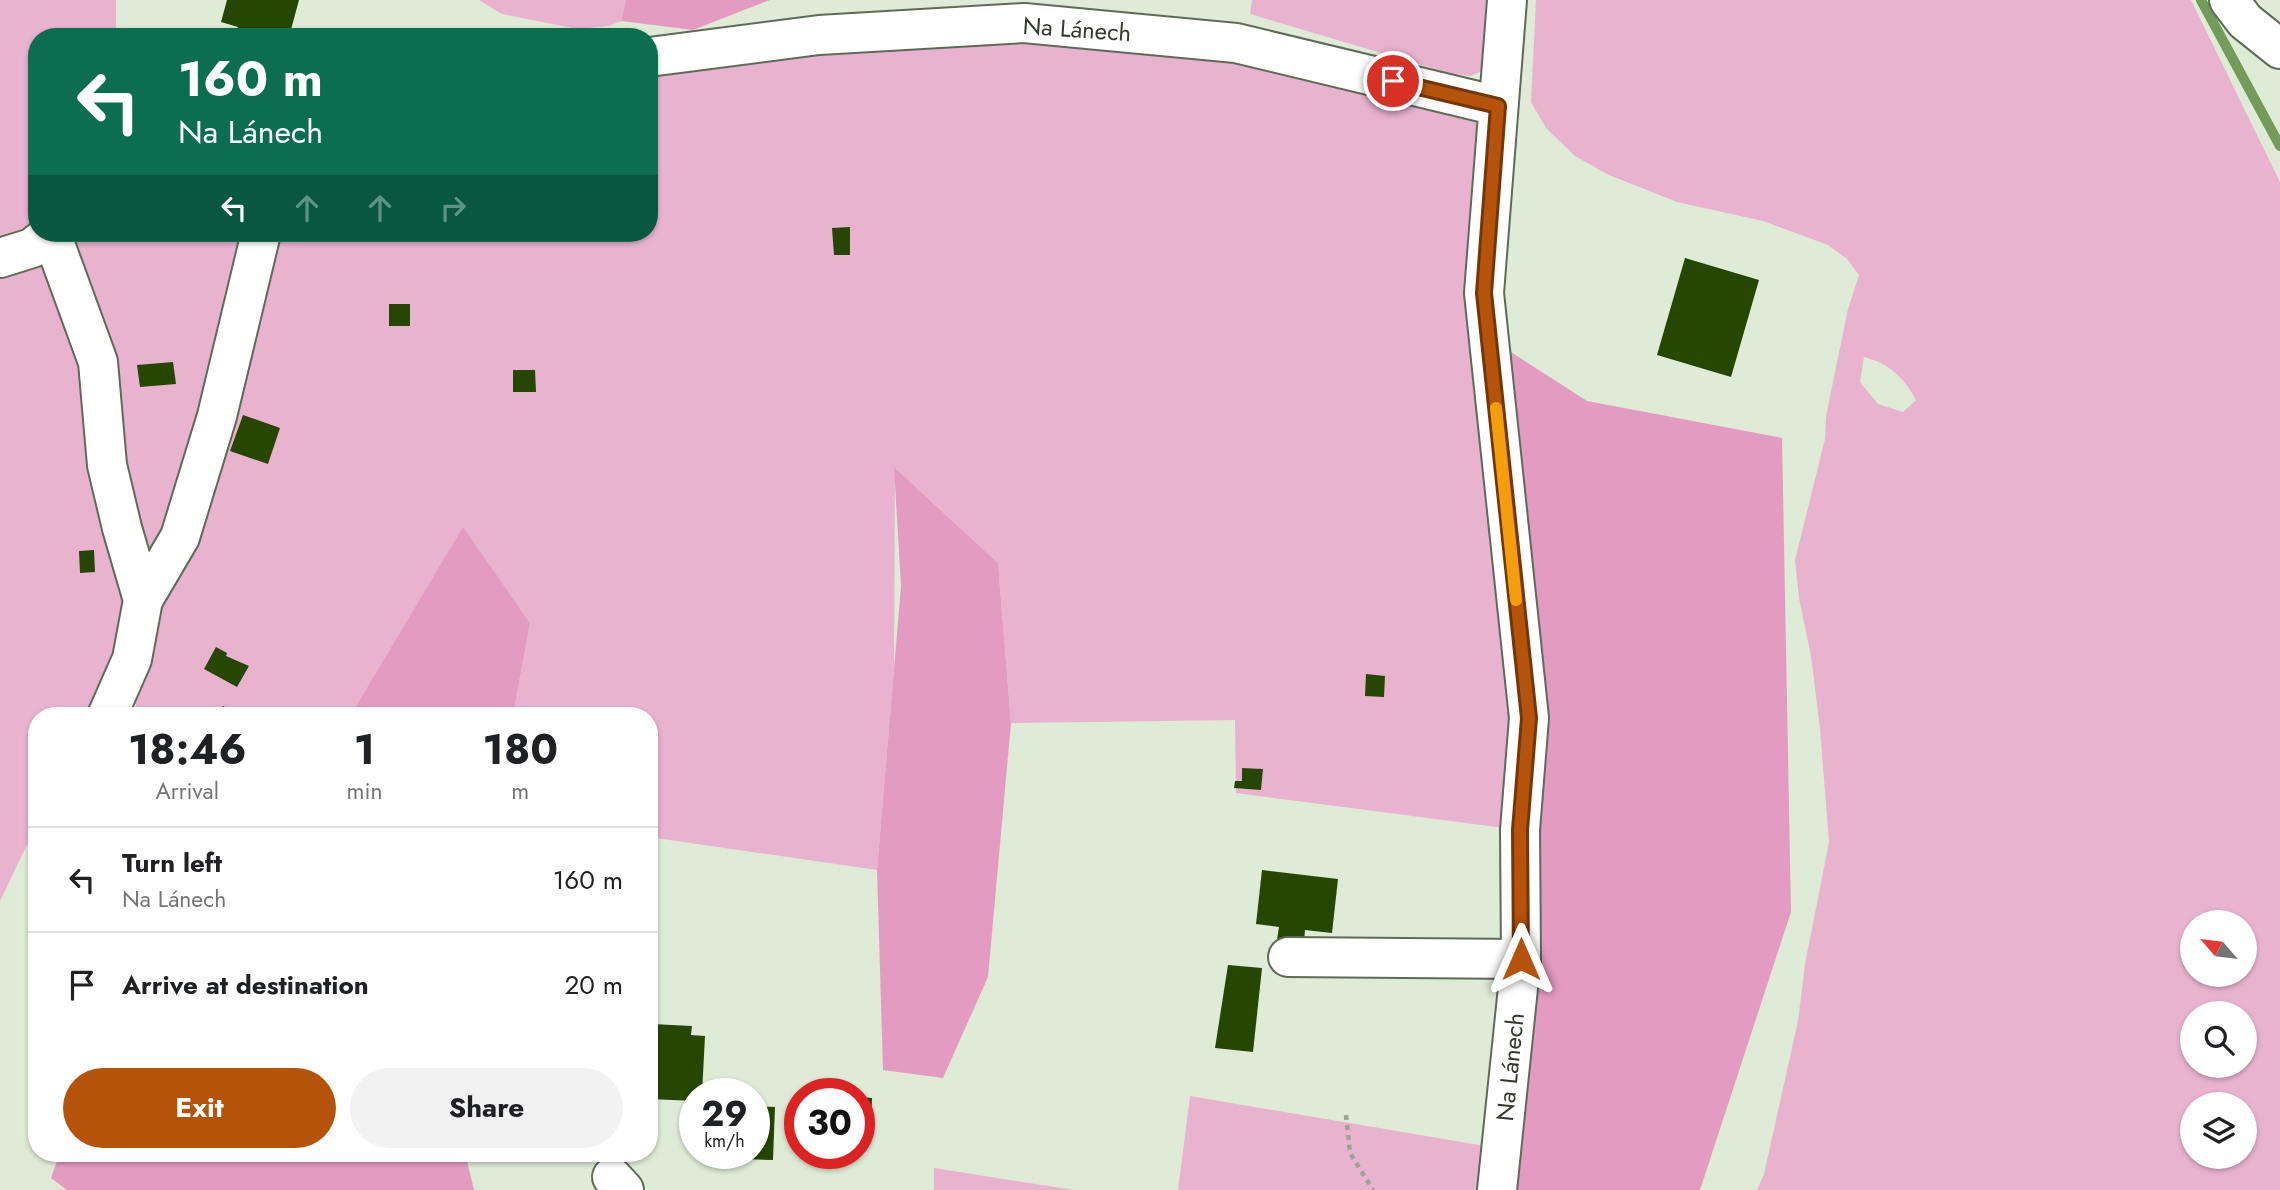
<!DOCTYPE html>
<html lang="en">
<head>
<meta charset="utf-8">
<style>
	:root { --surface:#fff; --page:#f2f2f2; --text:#202124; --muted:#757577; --line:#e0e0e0; --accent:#b45309 }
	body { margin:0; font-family:Jost,sans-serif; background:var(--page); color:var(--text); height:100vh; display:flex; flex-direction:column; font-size:26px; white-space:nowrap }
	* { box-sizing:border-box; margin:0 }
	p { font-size:23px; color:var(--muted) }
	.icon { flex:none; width:38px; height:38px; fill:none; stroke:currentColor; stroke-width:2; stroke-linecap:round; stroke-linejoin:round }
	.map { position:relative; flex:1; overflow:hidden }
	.drawer { position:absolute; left:28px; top:707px; width:630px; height:455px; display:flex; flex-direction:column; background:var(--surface); border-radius:28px; box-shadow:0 2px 5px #0004 }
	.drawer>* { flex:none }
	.top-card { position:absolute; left:28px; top:28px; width:630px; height:214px; border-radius:28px; box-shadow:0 2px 5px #0004; background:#0b6e4f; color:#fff; overflow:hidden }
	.needle { width:46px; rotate:298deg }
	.buttons { position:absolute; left:2180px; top:910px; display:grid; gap:14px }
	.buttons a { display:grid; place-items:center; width:77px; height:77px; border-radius:50%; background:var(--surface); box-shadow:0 2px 5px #0004; font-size:35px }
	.speed { position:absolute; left:679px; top:1078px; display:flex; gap:14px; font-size:35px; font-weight:700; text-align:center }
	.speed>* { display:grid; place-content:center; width:91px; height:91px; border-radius:50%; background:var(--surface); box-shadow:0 2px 5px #0004; line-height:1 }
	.speed small { font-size:18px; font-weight:400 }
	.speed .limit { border:10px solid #d22; background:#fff; color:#111 }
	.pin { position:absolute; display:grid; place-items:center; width:60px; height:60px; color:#fff; margin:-30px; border:4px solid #fff; border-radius:50%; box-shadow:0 2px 7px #0007 }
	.me { position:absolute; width:77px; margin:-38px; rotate:0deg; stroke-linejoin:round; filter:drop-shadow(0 0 5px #0008) }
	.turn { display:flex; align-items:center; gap:24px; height:147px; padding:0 35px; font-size:32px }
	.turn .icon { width:91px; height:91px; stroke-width:2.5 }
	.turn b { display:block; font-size:49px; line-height:60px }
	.lanes { display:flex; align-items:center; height:66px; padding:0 35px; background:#0003; justify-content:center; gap:35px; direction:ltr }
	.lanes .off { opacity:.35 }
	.eta { display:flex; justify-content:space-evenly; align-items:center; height:119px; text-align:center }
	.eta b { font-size:42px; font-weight:700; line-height:49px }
	.button { display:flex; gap:14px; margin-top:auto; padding:14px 35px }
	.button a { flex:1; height:80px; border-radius:42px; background:var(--accent); color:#fff; font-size:28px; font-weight:700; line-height:80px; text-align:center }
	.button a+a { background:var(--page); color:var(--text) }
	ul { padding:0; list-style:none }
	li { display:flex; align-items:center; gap:21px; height:105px; padding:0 35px; border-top:2px solid var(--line) }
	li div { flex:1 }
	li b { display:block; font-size:26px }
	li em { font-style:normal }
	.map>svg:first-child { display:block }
	.green { fill:#e9b3cf; fill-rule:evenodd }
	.forest { fill:#e49bc2 }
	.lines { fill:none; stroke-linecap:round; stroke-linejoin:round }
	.stream { stroke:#749b5a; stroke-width:10 }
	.building { fill:#254702 }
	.minor-casing { stroke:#5f6b58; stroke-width:42 }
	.path { stroke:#9ba595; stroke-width:4.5; stroke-dasharray:5 5; stroke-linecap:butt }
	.minor { stroke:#fff; stroke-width:38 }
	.route-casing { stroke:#753606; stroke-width:18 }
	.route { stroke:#b45309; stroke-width:12 }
	.slow { stroke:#f59e0b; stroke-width:12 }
	.labels { text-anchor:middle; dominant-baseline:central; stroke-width:7; stroke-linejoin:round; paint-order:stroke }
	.street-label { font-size:24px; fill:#333830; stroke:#fff }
</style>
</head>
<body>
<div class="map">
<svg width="2280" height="1190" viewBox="0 0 2280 1190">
	<rect width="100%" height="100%" fill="#deebd6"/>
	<!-- green -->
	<g class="green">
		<path d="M 0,0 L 116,0 L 116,37 L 37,37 L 37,219 L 16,235 L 0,240 Z"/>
		<path d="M 479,0 L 626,0 L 621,21 L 609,26 L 578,29 L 502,14 Z"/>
		<path d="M 1252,0 L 1496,0 L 1484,70 L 1471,76 L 1452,74 L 1250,14 Z"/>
		<path d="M 1536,0 L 2191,0 L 2280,182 L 2280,1190 L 1757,1190 L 1764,1174 L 1798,1021 L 1805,964 L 1829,842 L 1820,729 L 1811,656 L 1799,598 L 1795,560 L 1825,439 L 1826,416 L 1848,309 L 1859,275 L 1847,259 L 1828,245 L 1763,221 L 1677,202 L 1609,175 L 1575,156 L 1546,128 L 1531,102 ZM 1864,357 C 1888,363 1904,377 1916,400 L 1903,412 L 1878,404 L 1860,382 ZM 2245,922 L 2245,975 L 2193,975 L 2193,922 ZM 2245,1013 L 2245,1066 L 2193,1066 L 2193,1013 ZM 2245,1104 L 2245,1157 L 2193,1157 L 2193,1104 Z"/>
		<path d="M 1024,23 L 1498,106 L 1484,293 L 1520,830 L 1236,793 L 1235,720 L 1011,723 L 998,563 L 895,468 L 894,670 L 877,870 L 649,837 L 649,716 L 513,716 L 530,623 L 463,528 L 350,716 L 139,716 L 134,698 L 88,716 L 37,716 L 37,824 L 0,901 L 0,258 L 51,233 L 649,233 L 649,57 Z"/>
		<path d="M 1190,1096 L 1497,1148 L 1494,1190 L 1178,1190 Z"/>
		<path d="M 934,1168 L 1074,1190 L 934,1190 Z"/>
	</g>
	<!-- forest -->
	<g class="forest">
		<path d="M 626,0 L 770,0 L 693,30 L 621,21 Z"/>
		<path d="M 1489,338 L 1587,401 L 1782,438 L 1791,912 L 1700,1190 L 1494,1190 L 1529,718 Z"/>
		<path d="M 894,467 L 998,563 L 1011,723 L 988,977 L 943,1078 L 883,1070 L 877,870 L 901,586 Z"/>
		<path d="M 463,527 L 530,623 L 513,716 L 350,716 Z"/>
		<path d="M 60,1153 L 465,1153 L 474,1190 L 67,1190 L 51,1178 Z"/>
	</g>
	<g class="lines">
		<!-- stream -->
		<path class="stream" d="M 2201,0 L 2280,146"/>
	</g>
	<!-- building -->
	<g class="building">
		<path d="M 227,0 L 299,0 L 289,37 L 239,36 L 241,30 L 237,29 L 238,27 L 221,22 Z"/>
		<path d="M 850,227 L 850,255 L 834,255 L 832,228 Z"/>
		<path d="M 1685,258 L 1759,280 L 1731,377 L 1657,355 Z"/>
		<rect x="389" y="304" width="21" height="22"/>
		<path d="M 173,362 L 176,384 L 140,387 L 137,365 Z"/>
		<path d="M 513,370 L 535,370 L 536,392 L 513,392 Z"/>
		<path d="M 243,415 L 280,428 L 268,464 L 230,451 Z"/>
		<path d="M 94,550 L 95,572 L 80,573 L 79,551 Z"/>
		<path d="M 216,647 L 227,653 L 226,656 L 249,666 L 237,687 L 204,669 Z"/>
		<path d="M 1366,674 L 1385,676 L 1384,697 L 1365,696 Z"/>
		<path d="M 223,706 L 241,716 L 218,716 Z"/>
		<path d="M 1242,768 L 1263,769 L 1261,790 L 1234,788 L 1235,781 L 1242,781 Z"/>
		<path d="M 1262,870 L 1338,879 L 1332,933 L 1305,930 L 1304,943 L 1277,940 L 1279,927 L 1256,924 Z"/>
		<path d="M 1228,965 L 1262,968 L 1253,1052 L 1215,1048 Z"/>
		<path d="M 652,1024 L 692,1026 L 691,1035 L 705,1036 L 702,1094 L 695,1094 L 695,1101 L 649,1099 L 649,1033 L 652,1033 Z"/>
		<path d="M 859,1097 L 872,1098 L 870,1145 L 859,1145 Z"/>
		<path d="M 754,1106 L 775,1107 L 773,1160 L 741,1159 L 741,1153 L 754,1153 Z"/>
	</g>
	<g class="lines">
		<defs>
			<g id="minor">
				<path d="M 2229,0 L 2245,21 L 2280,49"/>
				<path d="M 649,57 L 819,35 L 1024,23 L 1236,43 L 1498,106"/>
				<path d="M 51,233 L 98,362 L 107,465 L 122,528 L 143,600 L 132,659 L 107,716"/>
				<path d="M 0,258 L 32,248 L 51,233"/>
				<path d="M 143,600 L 180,537 L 217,416 L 261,233"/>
				<path d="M 1288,957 L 1521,959"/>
				<path d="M 612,1177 L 624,1190"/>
				<path d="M 1497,1190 L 1521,959 L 1520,830 L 1529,718 L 1484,293 L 1507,0"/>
			</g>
		</defs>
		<!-- minor casing -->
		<use href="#minor" class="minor-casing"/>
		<!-- path -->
		<path class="path" d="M 1346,1115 L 1350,1153 L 1373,1190"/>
		<!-- minor -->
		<use href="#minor" class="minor"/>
	</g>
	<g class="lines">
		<defs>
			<path id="route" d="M 1393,81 L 1498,106 L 1484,293 L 1529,718 L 1520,830 L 1521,959"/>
		</defs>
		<!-- route casing -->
		<use href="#route" class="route-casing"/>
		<!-- route -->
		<use href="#route" class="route"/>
		<!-- slow -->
		<path class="slow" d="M 1496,408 L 1516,600"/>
	</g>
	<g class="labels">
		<!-- street labels -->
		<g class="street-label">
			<text transform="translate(1077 29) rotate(4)">Na Lánech</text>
			<text transform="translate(1510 1067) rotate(-84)">Na Lánech</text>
		</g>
	</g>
</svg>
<div class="buttons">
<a><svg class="needle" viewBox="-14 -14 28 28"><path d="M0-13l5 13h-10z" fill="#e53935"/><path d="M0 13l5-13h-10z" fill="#757577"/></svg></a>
<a><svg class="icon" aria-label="search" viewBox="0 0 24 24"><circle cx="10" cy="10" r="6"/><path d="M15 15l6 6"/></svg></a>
<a><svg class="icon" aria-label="layers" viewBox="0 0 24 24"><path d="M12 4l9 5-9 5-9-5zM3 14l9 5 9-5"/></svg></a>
</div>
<div class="speed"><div>29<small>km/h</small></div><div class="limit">30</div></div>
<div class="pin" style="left:1393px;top:81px;background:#d93025"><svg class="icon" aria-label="arrive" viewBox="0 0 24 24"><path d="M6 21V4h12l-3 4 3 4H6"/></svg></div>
<svg class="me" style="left:1521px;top:959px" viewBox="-20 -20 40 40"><path d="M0-17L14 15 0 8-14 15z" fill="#b45309" stroke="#fff" stroke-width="4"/></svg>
<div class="top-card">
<div class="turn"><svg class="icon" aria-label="left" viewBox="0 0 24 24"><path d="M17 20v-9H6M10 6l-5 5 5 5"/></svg><div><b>160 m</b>Na Lánech</div></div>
<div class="lanes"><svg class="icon" aria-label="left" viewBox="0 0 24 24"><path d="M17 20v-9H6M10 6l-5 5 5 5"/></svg><svg class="icon off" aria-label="ahead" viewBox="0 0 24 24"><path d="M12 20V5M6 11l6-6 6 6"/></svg><svg class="icon off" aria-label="ahead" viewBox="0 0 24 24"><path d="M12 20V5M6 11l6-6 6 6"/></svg><svg class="icon off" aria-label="right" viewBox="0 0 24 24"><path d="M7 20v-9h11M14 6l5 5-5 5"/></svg></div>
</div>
<section class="drawer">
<div class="eta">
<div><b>18:46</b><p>Arrival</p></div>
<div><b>1</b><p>min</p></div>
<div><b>180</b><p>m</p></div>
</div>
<ul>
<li><svg class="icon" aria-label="left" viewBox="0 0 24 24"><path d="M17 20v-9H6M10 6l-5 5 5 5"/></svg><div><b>Turn left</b><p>Na Lánech</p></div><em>160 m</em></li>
<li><svg class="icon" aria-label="arrive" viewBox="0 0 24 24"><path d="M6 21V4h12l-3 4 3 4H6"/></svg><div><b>Arrive at destination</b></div><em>20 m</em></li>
</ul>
<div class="button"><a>Exit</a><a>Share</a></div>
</section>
</div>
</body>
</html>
